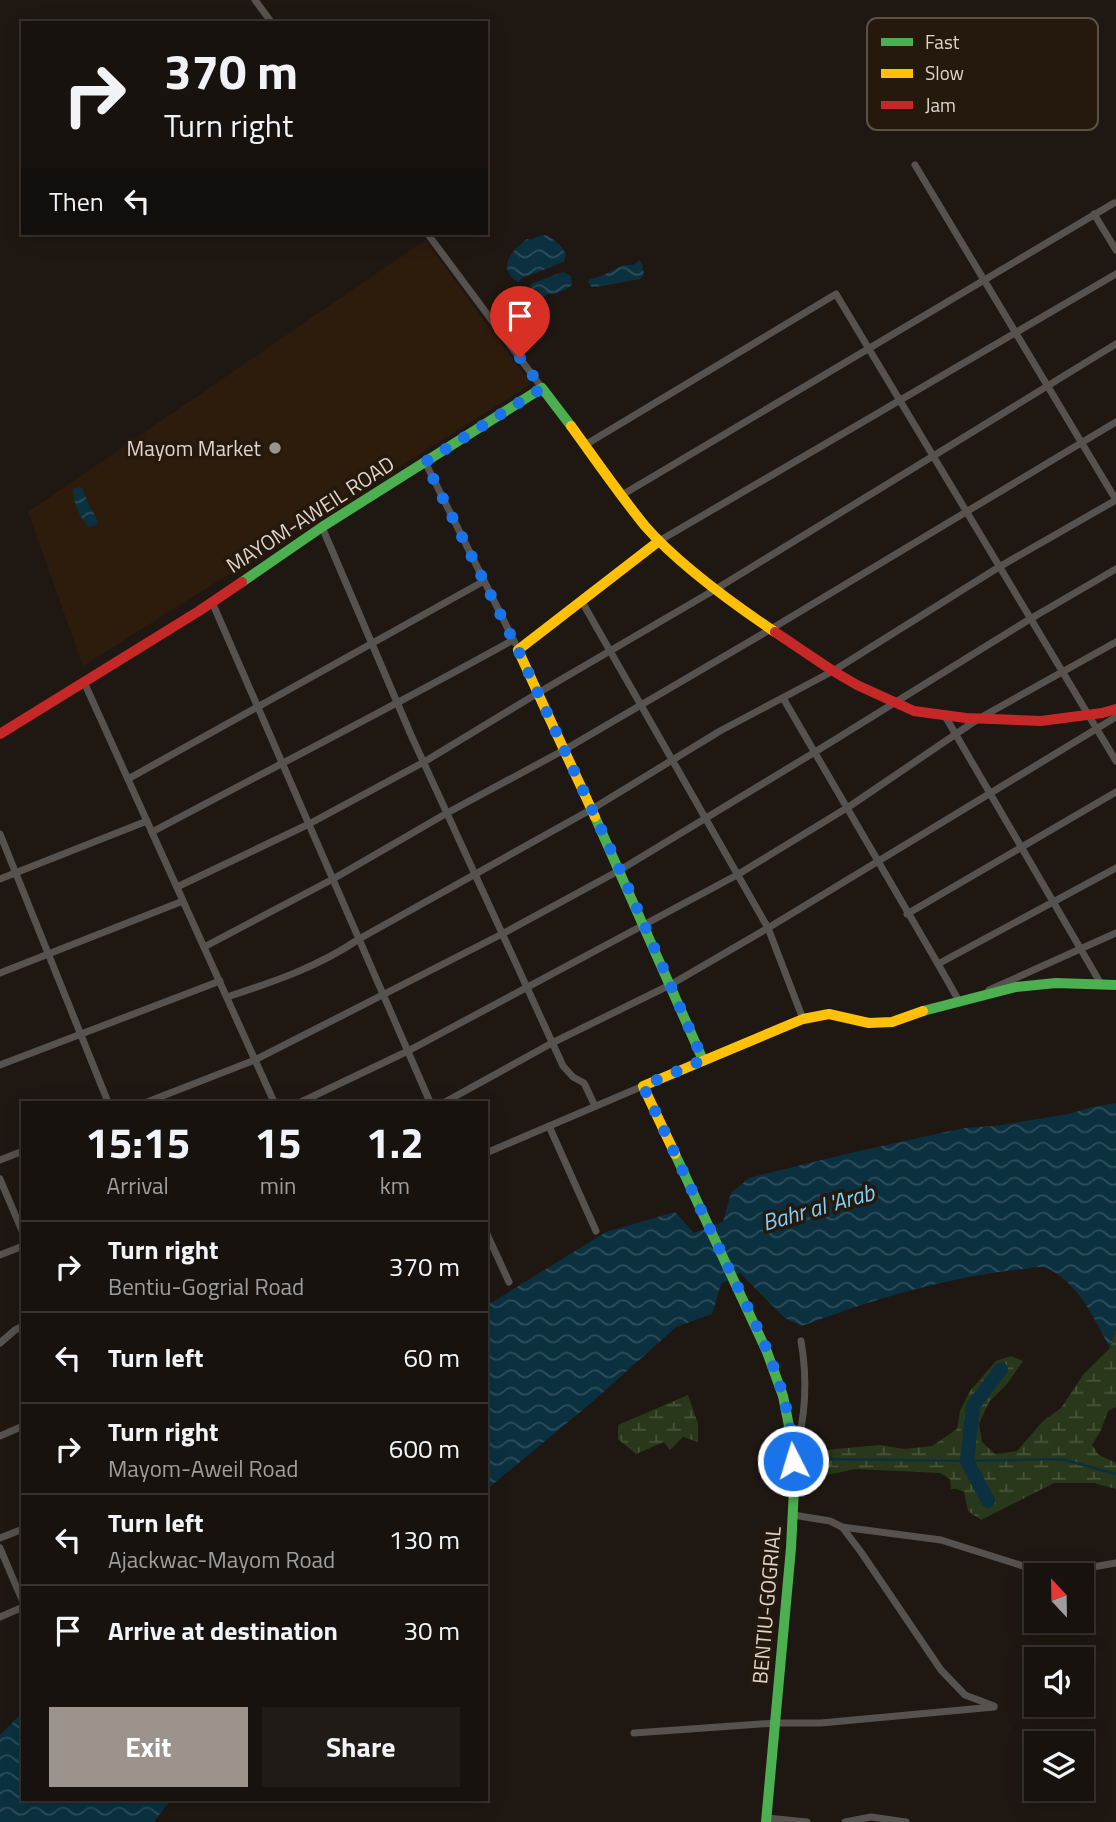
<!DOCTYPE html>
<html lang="en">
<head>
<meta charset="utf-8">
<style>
	:root { --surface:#17120e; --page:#201b17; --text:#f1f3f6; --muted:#9e9e9e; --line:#36322e; --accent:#9c938c }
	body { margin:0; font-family:"Titillium Web",sans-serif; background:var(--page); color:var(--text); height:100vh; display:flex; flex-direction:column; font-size:26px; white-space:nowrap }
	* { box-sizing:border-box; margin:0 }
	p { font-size:23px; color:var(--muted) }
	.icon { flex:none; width:38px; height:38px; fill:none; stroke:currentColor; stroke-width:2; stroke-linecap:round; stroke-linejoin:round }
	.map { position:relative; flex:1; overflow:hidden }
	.panel { position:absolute; left:21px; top:1101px; width:467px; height:700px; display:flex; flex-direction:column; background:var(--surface); border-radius:0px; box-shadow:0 4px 18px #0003,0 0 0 2px var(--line) }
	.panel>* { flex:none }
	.banner { position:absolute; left:21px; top:21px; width:467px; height:214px; border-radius:0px; box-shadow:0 4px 18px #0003,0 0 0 2px var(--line); background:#17120e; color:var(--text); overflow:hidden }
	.needle { width:46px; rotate:338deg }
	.tools { position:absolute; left:1024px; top:1563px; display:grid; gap:14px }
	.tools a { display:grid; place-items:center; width:70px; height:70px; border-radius:0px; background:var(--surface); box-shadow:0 4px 18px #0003,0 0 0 2px var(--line); font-size:35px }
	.pin { position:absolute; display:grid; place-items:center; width:60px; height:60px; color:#fff; margin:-72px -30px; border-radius:50% 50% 50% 0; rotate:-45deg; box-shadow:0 0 7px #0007 }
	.pin .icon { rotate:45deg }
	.me { position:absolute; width:77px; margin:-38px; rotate:355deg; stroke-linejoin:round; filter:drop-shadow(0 0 5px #0008) }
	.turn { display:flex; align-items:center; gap:24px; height:147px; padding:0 28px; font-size:32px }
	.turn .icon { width:91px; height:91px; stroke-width:2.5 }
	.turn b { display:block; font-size:49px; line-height:60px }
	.then { display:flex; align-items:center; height:66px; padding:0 28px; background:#0003; gap:14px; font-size:26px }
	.eta { display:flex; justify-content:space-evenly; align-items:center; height:119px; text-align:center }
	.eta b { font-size:42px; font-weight:700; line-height:49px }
	.primary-button { display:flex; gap:14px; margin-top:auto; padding:14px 28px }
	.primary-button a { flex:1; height:80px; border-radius:0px; background:var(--accent); color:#fff; font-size:28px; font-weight:700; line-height:80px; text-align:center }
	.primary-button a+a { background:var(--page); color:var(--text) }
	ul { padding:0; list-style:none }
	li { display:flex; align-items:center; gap:21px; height:91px; padding:0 28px; border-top:2px solid var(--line) }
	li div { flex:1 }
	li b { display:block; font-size:26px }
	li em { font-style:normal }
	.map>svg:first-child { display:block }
	.built { fill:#2d1b0c }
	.wetland { fill:url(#wetland-marsh) }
	.water { fill:url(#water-waves) }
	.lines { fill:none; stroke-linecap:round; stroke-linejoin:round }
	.stream { stroke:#0b3141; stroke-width:2.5 }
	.river { stroke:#0b3141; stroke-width:14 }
	.street { stroke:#55524f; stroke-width:7 }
	.fast { stroke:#4caf50; stroke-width:10 }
	.slow { stroke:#ffc107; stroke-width:10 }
	.jam { stroke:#c62828; stroke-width:10 }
	.route { stroke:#1a73e8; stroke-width:12; stroke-dasharray:0 21.6 }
	.poi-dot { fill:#9c938c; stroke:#25180c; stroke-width:2.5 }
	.labels { text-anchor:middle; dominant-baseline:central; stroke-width:7; stroke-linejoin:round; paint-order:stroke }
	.poi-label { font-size:21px; fill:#dfd5cd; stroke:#25180c; text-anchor:end }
	.street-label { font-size:21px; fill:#dfd5cd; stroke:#25180c }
	.water-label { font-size:23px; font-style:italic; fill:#80cffa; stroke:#25180c }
	.key { fill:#25180c; stroke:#5d5146; stroke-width:2 }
	.key-label { font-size:19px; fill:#dfd5cd }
</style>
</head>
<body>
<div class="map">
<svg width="1116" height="1822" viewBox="0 0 1116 1822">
	<defs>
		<pattern id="wetland-marsh" width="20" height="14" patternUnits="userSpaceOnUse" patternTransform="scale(1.75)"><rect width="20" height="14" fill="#29381a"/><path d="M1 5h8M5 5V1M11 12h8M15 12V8" fill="none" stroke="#48543a"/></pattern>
		<pattern id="water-waves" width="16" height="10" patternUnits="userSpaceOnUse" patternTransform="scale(1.75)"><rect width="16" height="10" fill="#0b3141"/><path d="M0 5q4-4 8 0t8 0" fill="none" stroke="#2e4e5b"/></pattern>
	</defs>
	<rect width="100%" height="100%" fill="#1f1812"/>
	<!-- built -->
	<path class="built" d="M 425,240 L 531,384 L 83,666 L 28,512 Z"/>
	<!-- wetland -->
	<g class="wetland">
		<path d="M 1116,1328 L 1116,1407 L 1108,1411 L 1101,1430 L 1092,1445 L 1099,1455 L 1116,1463 L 1116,1489 L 1094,1483 L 1054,1483 L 981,1520 L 968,1511 L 964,1492 L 957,1489 L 951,1489 L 950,1479 L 940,1473 L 855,1469 L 809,1479 L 813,1451 L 880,1445 L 904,1449 L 932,1446 L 957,1429 L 960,1411 L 970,1391 L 996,1361 L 1011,1356 L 1023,1361 L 1007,1384 L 989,1402 L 979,1424 L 982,1442 L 995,1454 L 1017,1451 L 1043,1421 L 1061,1408 L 1083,1375 L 1110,1348 Z"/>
		<path d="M 688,1395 L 698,1424 L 698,1442 L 683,1437 L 670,1450 L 664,1442 L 636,1454 L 618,1439 L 618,1425 Z"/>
	</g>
	<!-- water -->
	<g class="water">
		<path d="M 545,235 C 553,238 562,246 566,254 L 564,262 L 522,278 L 518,282 C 495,267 513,250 527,239 L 530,240 L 536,237 Z"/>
		<path d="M 640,260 L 642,264 L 644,274 L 640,279 C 624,281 609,286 592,287 L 588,282 L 589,280 L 606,274 L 623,265 L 633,265 Z"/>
		<path d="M 563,272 L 571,276 L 572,285 C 564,291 557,294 547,294 L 533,306 C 529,300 527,291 531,284 Z"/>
		<path d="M 81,487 C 85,493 85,497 88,503 C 91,512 98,515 97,525 L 89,527 C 78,515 74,504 73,489 Z"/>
		<path d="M 1116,1103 L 1116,1328 L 1110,1348 C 1095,1320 1079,1284 1049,1269 C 1042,1265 1031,1268 1023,1269 C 948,1277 873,1299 802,1326 L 785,1318 L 740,1273 L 721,1284 L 712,1314 L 676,1327 L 591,1403 L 487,1489 L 486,1306 L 606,1232 L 675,1212 L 694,1233 L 723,1222 L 731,1193 L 749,1178 L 846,1154 L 964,1128 L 995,1126 L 1069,1114 L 1092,1107 Z"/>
		<path d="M 23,1712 L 23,1799 L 171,1799 L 154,1822 L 0,1822 L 0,1735 Z"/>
	</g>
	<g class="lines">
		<!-- stream -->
		<path class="stream" d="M 824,1459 L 967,1461 L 1061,1459 L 1116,1474"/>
		<!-- river -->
		<path class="river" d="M 988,1501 L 967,1461 L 973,1406 L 1001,1369"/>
		<!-- street -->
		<g class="street">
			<path d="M 255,0 L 272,23"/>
			<path d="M 915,165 L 1116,500"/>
			<path d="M 1094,214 L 1116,250"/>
			<path d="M 427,233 L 542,388"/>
			<path d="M 585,445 L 836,294 L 1116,761"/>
			<path d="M 425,462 L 515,643"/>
			<path d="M 622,495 L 1114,203"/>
			<path d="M 322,527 L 411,735 L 563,1066 L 573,1077 L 584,1083 L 595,1106"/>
			<path d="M 659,541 L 1116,274"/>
			<path d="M 581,600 L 768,928 L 803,1019"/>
			<path d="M 212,602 L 430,1102"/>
			<path d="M 84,682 L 274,1102"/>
			<path d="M 783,698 L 938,964 L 1116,868"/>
			<path d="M 945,716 L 1101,984"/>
			<path d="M 128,779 L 484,581"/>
			<path d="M 152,832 C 272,768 394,706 513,640"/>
			<path d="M 0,834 L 108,1102"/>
			<path d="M 0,879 L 147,821"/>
			<path d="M 177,887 L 309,824 L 424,762 L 538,693 L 716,589 L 1116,344"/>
			<path d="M 907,914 L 1116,792"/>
			<path d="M 204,947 L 333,879 L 447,813 L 564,750 L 771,629 L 1116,422"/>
			<path d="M 938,964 L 959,1001"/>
			<path d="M 0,973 L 183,901"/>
			<path d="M 989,990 L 1116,933"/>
			<path d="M 227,997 C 273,982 318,967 359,939 L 592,809 L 720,731 L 833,671 L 999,567 L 1116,500"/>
			<path d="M 0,1065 L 220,981"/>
			<path d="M 147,1102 L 255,1060 L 502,934 L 620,870 L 815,752 L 1030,619 L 1116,569"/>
			<path d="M 301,1102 L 408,1051 L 737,875 L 850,806 L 978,719 L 1116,642"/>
			<path d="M 445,1102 L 552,1043 L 670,985 L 768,928 L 1116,717"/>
			<path d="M 549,1126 L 596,1231"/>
			<path d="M 486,1153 L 643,1086"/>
			<path d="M 0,1160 L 23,1151"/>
			<path d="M 0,1179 L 23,1233"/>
			<path d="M 486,1232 L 509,1282"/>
			<path d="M 0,1255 L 23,1246"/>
			<path d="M 0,1343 L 15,1330 L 23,1326"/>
			<path d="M 0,1436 L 23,1426"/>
			<path d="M 795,1454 C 806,1416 808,1381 801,1341"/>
			<path d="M 793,1515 L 830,1521 L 842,1527 L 861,1552 L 941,1670 L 965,1695 L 994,1706"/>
			<path d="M 842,1527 L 941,1540 L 1039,1571 L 1069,1571 L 1116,1563"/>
			<path d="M 0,1538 L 23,1529"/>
			<path d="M 0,1548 L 23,1602"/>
			<path d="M 0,1617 L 23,1607"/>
			<path d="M 634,1733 L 775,1723 L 821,1723 L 994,1707"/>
			<path d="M 767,1818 L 807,1822"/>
			<path d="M 845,1822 L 871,1817 L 906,1822"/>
		</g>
		<!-- fast -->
		<g class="fast">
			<path d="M 242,582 L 322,527 L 542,388 L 571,426"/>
			<path d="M 595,817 L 703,1060"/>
			<path d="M 923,1011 L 1016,987 L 1056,983 L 1116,985"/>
			<path d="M 675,1154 L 767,1352 L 783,1396 L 791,1436 L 794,1489 L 791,1548 L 766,1822"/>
		</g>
		<!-- slow -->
		<g class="slow">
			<path d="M 571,426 C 595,459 619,494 645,526 C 679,565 732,603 775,632"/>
			<path d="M 595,817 L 518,650 L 659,541"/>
			<path d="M 675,1154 L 643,1086 L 803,1019 L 829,1014 L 869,1023 L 892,1022 L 923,1011"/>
		</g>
		<!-- jam -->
		<g class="jam">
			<path d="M 775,632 L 833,671 L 857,685 L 914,711 L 966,718 L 1041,721 L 1102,713 L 1116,709"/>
			<path d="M 0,734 L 199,611 L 242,582"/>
		</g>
	</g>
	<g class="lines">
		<!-- route -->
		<path class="route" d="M 520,358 L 542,388 L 425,462 L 518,650 L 626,883 L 703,1060 L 643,1086 C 669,1140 694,1196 720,1250 C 751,1317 792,1385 793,1461"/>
	</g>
	<!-- markers -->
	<circle class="poi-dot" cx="275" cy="448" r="7"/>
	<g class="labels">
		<!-- poi labels -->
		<g class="poi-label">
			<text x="261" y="448">Mayom Market</text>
		</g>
		<!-- street labels -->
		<g class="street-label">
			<text transform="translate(310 514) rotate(-33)">MAYOM-AWEIL ROAD</text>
			<text transform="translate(766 1605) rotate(-85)">BENTIU-GOGRIAL</text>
		</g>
		<!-- water labels -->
		<g class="water-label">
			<text transform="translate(818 1207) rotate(-16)">Bahr al 'Arab</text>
		</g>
	</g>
	<!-- legend -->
	<rect x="867" y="18" width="231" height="112" rx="10" class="key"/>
	<rect x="881" y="38" width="32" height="8" fill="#4caf50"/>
	<rect x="881" y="69" width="32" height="9" fill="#ffc107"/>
	<rect x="881" y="101" width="32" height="8" fill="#c62828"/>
	<g class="key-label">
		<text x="925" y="49">Fast</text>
		<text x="925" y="80">Slow</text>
		<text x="925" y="112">Jam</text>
	</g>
</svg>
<div class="tools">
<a><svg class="needle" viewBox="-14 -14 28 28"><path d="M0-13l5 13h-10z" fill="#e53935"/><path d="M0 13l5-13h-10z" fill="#9e9e9e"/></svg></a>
<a><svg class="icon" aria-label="sound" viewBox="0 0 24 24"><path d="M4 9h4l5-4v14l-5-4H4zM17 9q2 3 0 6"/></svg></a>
<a><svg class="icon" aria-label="layers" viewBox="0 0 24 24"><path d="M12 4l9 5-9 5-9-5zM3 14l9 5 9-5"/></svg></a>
</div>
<div class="pin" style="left:520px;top:358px;background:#d93025"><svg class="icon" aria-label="arrive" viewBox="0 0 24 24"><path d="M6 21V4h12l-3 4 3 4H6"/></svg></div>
<svg class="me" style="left:793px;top:1461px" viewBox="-20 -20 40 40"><circle r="17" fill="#1a73e8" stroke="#fff" stroke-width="3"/><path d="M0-11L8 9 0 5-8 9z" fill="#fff"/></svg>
<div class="banner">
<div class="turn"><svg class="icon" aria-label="right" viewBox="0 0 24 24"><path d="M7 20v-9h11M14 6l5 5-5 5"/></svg><div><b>370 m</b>Turn right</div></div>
<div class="then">Then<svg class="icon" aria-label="left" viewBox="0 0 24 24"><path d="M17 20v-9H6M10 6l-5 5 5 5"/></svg></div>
</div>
<section class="panel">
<div class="eta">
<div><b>15:15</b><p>Arrival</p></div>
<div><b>15</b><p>min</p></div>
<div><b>1.2</b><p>km</p></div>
</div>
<ul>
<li><svg class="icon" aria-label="right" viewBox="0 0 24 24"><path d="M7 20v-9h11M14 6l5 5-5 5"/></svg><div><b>Turn right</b><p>Bentiu-Gogrial Road</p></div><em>370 m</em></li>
<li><svg class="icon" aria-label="left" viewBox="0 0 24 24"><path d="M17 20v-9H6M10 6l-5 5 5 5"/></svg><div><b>Turn left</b></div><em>60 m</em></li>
<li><svg class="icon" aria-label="right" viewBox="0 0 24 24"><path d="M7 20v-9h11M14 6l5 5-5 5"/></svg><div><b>Turn right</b><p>Mayom-Aweil Road</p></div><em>600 m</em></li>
<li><svg class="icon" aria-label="left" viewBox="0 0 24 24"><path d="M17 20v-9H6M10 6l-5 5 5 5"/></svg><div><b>Turn left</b><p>Ajackwac-Mayom Road</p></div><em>130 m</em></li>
<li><svg class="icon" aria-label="arrive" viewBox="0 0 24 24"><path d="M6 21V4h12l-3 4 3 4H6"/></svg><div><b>Arrive at destination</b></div><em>30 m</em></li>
</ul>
<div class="primary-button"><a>Exit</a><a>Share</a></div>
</section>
</div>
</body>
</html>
